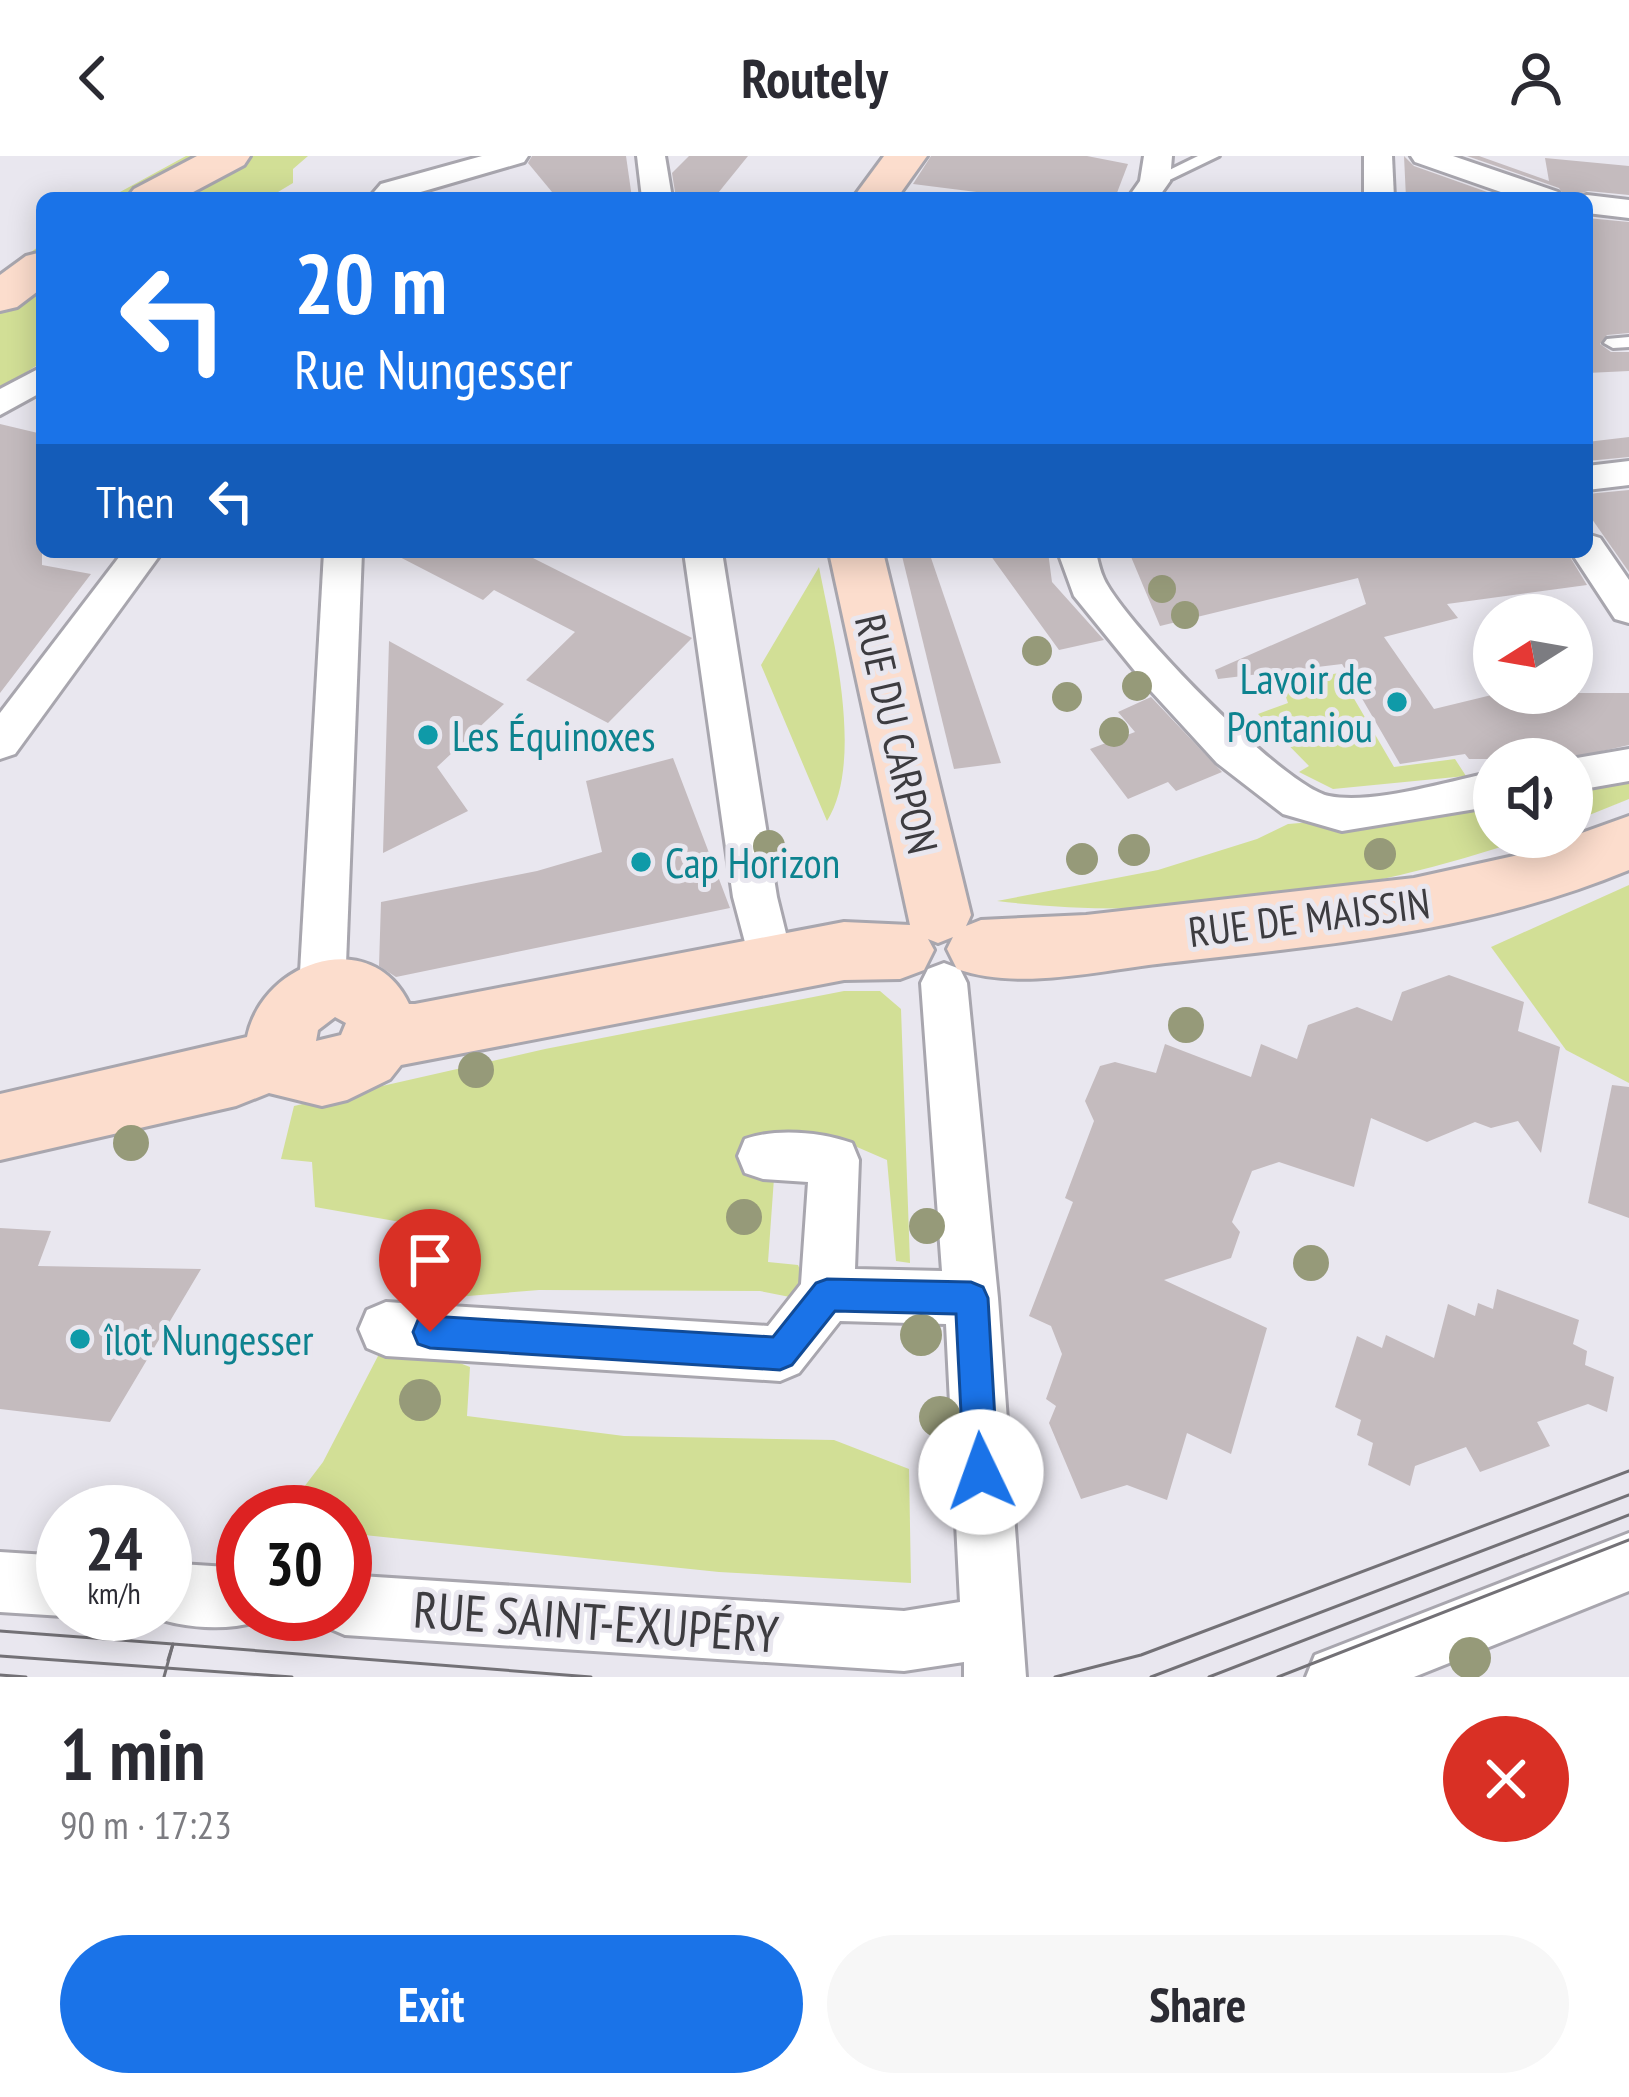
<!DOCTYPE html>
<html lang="en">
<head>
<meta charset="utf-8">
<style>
	:root { --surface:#fff; --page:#f7f7f7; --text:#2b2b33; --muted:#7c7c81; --accent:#1a73e8 }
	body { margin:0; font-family:"PT Sans Narrow",sans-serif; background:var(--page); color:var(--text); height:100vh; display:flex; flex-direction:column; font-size:45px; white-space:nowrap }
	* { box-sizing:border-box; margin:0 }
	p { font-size:39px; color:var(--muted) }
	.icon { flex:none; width:66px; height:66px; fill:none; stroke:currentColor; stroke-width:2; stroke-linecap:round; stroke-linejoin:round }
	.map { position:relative; height:1521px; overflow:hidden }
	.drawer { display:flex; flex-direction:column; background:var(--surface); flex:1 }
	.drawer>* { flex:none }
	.hud { position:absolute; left:36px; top:36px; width:1557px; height:366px; border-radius:18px; box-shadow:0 6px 30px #0003; background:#1a73e8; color:#fff; overflow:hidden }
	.needle { width:78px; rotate:259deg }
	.tools { position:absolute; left:1473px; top:438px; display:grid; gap:24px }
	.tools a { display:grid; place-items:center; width:120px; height:120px; border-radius:50%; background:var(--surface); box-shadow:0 6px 30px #0003; font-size:60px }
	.speed { position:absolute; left:36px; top:1329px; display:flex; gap:24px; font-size:60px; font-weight:700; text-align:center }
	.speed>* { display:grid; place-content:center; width:156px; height:156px; border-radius:50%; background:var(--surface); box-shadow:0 6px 30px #0003; line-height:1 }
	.speed small { font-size:30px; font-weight:400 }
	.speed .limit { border:18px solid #d22; background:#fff; color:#111 }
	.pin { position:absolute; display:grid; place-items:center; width:102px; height:102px; color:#fff; margin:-123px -51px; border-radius:50% 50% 50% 0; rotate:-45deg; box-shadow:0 0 12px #0007 }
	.pin .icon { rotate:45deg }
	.me { position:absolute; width:132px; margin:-66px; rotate:357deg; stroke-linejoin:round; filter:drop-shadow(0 0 9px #0008) }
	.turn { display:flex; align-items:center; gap:42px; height:252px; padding:0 60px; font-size:54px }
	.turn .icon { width:156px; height:156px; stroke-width:2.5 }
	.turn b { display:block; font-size:84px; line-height:102px }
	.then { display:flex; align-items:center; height:114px; padding:0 60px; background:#0003; gap:24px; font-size:45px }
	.round { display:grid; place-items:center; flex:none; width:126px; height:126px; border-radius:63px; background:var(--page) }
	.head { display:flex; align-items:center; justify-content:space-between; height:204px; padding:0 60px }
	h1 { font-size:72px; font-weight:600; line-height:90px }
	.action { display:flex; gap:24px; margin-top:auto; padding:24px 60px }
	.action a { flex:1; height:138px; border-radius:72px; background:var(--accent); color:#fff; font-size:48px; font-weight:600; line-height:138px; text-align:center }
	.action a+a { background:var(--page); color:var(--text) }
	header { display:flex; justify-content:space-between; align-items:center; height:156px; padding:0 60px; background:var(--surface); font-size:54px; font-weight:600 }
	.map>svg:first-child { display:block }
	.green { fill:#d2df96 }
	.building { fill:#c4bbbe }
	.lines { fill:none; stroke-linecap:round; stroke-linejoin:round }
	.lane-casing { stroke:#a8a6ae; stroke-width:6 }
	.street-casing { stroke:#a8a6ae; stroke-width:6 }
	.secondary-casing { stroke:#a8a6ae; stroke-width:6 }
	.lane { fill:#fff; fill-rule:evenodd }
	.street { fill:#fff; fill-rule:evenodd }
	.secondary { fill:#fcddcd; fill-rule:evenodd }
	.tram { stroke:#737176; stroke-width:3 }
	.tree { fill:#969a79 }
	.route { fill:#1a73e8; stroke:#114b97; stroke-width:3 }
	.culture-dot { fill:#0f9aa8; stroke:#e9e7ef; stroke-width:4.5 }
	.labels { text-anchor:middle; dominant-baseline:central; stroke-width:10; stroke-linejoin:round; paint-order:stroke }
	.culture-label { font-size:42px; fill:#0d838f; stroke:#e9e7ef; text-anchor:start }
	.street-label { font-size:42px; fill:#3d3c40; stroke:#e9e7ef }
	.near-street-label { font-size:51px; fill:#3d3c40; stroke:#e9e7ef }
</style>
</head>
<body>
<header><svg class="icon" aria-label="back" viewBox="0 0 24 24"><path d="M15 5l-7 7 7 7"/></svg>Routely<svg class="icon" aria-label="person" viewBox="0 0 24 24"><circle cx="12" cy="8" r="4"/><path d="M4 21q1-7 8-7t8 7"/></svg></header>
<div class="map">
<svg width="1629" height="1521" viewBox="0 0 1629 1521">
	<rect width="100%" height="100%" fill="#e9e7ef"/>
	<!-- green -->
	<g class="green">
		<path d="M 186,0 L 308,0 L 293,13 L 293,27 L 268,42 L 109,42 Z"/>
		<path d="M 42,88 L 42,206 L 0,233 L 0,119 Z"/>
		<path d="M 819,411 C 832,479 865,604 827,665 L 761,509 Z"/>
		<path d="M 1339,517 L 1394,611 L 1455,603 L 1466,620 L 1333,633 L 1299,616 L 1309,610 L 1258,558 L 1288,547 L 1281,527 Z"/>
		<path d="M 1629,622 L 1629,643 L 1572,666 L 1572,634 Z"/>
		<path d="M 1494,651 L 1494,681 L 1531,681 C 1363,739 1175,767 997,745 L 1158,714 L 1257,683 L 1288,668 Z"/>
		<path d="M 1629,729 L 1629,927 L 1566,894 L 1491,791 Z"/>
		<path d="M 844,835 L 880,835 L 901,853 L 910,1107 L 896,1105 L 887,1004 L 850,988 L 775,1008 L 768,1106 L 798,1109 L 804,1122 L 795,1142 L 760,1135 L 539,1134 L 456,1141 L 469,1078 L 315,1051 L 312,1006 L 281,1003 L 294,950 L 545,893 Z"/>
		<path d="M 418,1191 L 470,1211 L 467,1260 L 624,1280 L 834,1284 L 909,1313 L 911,1427 L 719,1416 L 345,1377 L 345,1356 L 285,1356 L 323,1306 L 378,1200 Z"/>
	</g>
	<!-- building -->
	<g class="building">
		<path d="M 532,0 L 626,0 L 632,42 L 557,42 L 528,7 Z"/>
		<path d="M 689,0 L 748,0 L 714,42 L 676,42 L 672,17 Z"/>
		<path d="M 931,0 L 1087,0 L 1128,8 L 1115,42 L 1024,42 L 913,28 Z"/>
		<path d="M 1404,0 L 1414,10 L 1504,42 L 1406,42 Z"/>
		<path d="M 1467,0 L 1479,0 L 1549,25 L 1545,2 L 1629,10 L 1629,39 L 1588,35 L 1566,42 L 1559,32 Z"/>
		<path d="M 1587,62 L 1629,66 L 1629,177 L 1607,179 L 1600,188 L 1611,196 L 1629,196 L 1629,215 L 1587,217 Z"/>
		<path d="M 0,268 L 42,278 L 42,409 L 91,418 L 0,537 Z"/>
		<path d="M 1629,281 L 1629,301 L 1587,305 L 1587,286 Z"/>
		<path d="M 1629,334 L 1629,416 L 1587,356 L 1587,338 Z"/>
		<path d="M 390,396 L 521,396 L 692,482 L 608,567 L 526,524 L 575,476 L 494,434 L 483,444 Z"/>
		<path d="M 914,396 L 929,396 L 1001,607 L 954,613 L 902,400 Z"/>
		<path d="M 988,396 L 1048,396 L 1052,426 L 1104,484 L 1059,494 Z"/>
		<path d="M 1129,396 L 1567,396 L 1587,429 L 1447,448 L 1458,462 L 1384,481 L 1434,553 L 1500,537 L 1629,537 L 1629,589 L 1567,603 L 1469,603 L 1465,598 L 1400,608 L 1342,508 L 1218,523 L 1215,514 L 1366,448 L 1358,422 L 1160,470 Z"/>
		<path d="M 389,485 L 504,548 L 437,611 L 468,655 L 383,697 Z"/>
		<path d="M 1151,541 L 1222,616 L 1176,635 L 1168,626 L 1128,643 L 1090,593 L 1135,576 L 1118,556 Z"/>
		<path d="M 673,602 L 730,752 L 396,821 L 379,810 L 381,746 L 537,715 L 602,696 L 586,625 Z"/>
		<path d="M 1449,819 L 1524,846 L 1518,875 L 1560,891 L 1541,997 L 1518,965 L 1491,972 L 1475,966 L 1427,986 L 1371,962 L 1354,1031 L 1279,1006 L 1252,1015 L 1232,1066 L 1240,1076 L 1231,1102 L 1164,1124 L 1267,1172 L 1231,1298 L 1187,1277 L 1167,1344 L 1127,1329 L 1081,1343 L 1049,1267 L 1056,1250 L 1046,1243 L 1062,1198 L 1051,1170 L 1029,1160 L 1073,1046 L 1065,1042 L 1094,965 L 1085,945 L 1100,910 L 1115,906 L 1156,917 L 1165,888 L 1251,921 L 1261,888 L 1297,903 L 1308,869 L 1357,851 L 1392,865 L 1402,836 Z"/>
		<path d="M 1612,929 L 1629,931 L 1629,1062 L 1588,1047 Z"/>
		<path d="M 0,1072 L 51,1075 L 38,1110 L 201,1113 L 110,1266 L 0,1253 Z"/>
		<path d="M 1497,1133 L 1579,1164 L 1573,1188 L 1587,1195 L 1585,1209 L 1614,1221 L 1607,1256 L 1588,1248 L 1537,1266 L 1550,1290 L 1480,1316 L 1466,1291 L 1415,1310 L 1410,1330 L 1368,1309 L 1373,1287 L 1357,1279 L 1361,1264 L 1335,1251 L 1357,1180 L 1382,1192 L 1386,1179 L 1434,1202 L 1448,1148 L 1475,1160 L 1478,1147 L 1493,1153 Z"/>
	</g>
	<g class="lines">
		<defs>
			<g id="lane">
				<path d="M 1198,0 L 1219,0 L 1161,28 L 1147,25 Z"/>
				<path d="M 1629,181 L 1629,191 L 1613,192 L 1604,187 L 1607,183 Z"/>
			</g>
			<g id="street">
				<path d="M 482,0 L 528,0 L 524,6 L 400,42 L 369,42 L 381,28 Z"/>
				<path d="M 637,0 L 665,0 L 672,42 L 642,42 Z"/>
				<path d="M 1144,0 L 1172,0 L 1170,25 L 1158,42 L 1128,42 L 1140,25 Z"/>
				<path d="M 1364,0 L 1392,0 L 1394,42 L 1364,42 Z"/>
				<path d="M 1411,0 L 1453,0 L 1558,36 L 1562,42 L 1518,42 L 1415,6 Z"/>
				<path d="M 1587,39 L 1629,44 L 1629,62 L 1587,57 L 1587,42 L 1576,42 Z"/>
				<path d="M 42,211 L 42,236 L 0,259 L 0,233 Z"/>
				<path d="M 1629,305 L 1629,329 L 1587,334 L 1587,310 Z"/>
				<path d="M 1587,378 L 1600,382 L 1629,424 L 1629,467 L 1615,463 L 1571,396 L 1587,396 Z"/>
				<path d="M 123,396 L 162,396 L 15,598 L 0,603 L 0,557 Z"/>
				<path d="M 324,396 L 362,396 L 345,834 L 338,848 L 322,854 L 306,848 L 299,834 Z"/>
				<path d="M 684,396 L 722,396 L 777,741 L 794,810 L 787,824 L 771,830 L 755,824 L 733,741 Z"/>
				<path d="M 1058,396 L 1096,396 C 1098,405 1100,415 1104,423 C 1124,466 1283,631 1329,640 C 1373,649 1449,625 1494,616 L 1494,650 L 1342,675 L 1283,658 L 1217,607 L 1152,536 L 1074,440 Z"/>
				<path d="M 1629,593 L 1629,625 L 1572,635 L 1571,603 Z"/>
				<path d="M 944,807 L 960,813 L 967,827 L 998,1142 L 1026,1521 L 964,1521 L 964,1506 L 904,1515 L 345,1479 L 324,1470 L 319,1458 L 345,1458 L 345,1419 L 904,1455 L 960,1446 L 946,1168 L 840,1165 L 799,1217 L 780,1225 L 386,1200 L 367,1192 L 359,1173 L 367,1154 L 386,1146 L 768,1170 L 801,1128 L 808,1026 L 763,1023 L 745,1017 L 738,1000 L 745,983 C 776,972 821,976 852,987 L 859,1004 L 855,1113 L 942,1115 L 921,827 L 928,813 Z"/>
				<path d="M 1629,1377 L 1629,1435 L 1414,1521 L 1306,1521 L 1315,1499 Z"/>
				<path d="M 0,1396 L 63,1400 L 63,1458 L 67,1458 L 63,1460 L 0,1456 Z"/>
				<path d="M 165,1407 L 243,1412 L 243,1458 L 266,1458 L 264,1463 C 229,1477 179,1472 144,1458 L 165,1458 Z"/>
			</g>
			<g id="secondary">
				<path d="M 197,0 L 250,0 L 244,9 L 182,42 L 127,42 L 134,33 Z"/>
				<path d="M 884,0 L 927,0 L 897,42 L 853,42 Z"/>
				<path d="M 42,96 L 42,132 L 17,151 L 0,155 L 0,119 L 26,100 Z"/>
				<path d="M 829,396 L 883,396 L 971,759 L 966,770 L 981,764 L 1086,759 L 1414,722 L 1523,698 L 1629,660 L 1629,714 C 1480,776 1324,789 1165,807 C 1101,814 1020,835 957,813 L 947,793 L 953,781 L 938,787 L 928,783 L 934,794 L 924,814 L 900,823 L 844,824 L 401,909 L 390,923 L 347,944 L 322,950 L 269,937 L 236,950 L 0,1004 L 0,938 L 247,881 C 263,804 372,769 409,848 L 415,848 L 844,766 L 910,769 ZM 335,861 L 346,867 L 341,879 L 316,885 L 318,874 Z"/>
			</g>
		</defs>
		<!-- lane casing -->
		<use href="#lane" class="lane-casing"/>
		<!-- street casing -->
		<use href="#street" class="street-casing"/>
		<!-- secondary casing -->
		<use href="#secondary" class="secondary-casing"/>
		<!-- lane -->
		<use href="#lane" class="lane"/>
		<!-- street -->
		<use href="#street" class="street"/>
		<!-- secondary -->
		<use href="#secondary" class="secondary"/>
		<!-- tram -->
		<g class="tram">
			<path d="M 0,1475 L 173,1488 L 168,1504"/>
			<path d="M 0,1500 L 292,1521"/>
			<path d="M 0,1519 L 26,1521"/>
			<path d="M 164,1521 L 173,1488 L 591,1521"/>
			<path d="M 1055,1521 L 1141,1499 L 1629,1315"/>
			<path d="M 1151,1521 L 1629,1339"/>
			<path d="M 1209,1521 L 1629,1359"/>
			<path d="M 1278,1521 L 1629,1384"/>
		</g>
	</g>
	<!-- trees -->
	<g class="tree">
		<circle cx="1162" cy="433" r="14"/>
		<circle cx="1185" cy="459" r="14"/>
		<circle cx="1037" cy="495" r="15"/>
		<circle cx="1137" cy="530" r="15"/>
		<circle cx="1067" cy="541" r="15"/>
		<circle cx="1114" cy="576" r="15"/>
		<circle cx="769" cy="690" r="16"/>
		<circle cx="1134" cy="694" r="16"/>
		<circle cx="1380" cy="698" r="16"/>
		<circle cx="1082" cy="703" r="16"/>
		<circle cx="1186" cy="869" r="18"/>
		<circle cx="476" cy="914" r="18"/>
		<circle cx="131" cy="987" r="18"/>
		<circle cx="744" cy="1061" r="18"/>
		<circle cx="927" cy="1070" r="18"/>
		<circle cx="1311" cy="1107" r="18"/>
		<circle cx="921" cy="1179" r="21"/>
		<circle cx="420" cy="1244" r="21"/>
		<circle cx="940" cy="1261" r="21"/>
		<circle cx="1470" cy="1502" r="21"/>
	</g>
	<!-- route -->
	<path class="route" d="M 827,1123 L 971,1126 L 983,1131 L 988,1142 L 998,1316 L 993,1328 L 981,1333 L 969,1328 L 964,1316 L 956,1158 L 835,1155 L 792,1209 L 780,1214 L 430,1192 L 418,1188 L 413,1176 L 418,1164 L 430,1160 L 773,1181 L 816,1127 Z"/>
	<!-- markers -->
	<g class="culture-dot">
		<circle cx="1397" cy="546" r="12"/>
		<circle cx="428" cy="579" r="12"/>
		<circle cx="641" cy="706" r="12"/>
		<circle cx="80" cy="1183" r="12"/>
	</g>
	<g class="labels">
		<!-- culture labels -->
		<g class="culture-label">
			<text x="1373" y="522" text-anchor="end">Lavoir de<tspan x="1373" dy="48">Pontaniou</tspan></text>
			<text x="452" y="579">Les Équinoxes</text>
			<text x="665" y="706">Cap Horizon</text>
			<text x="104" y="1183">îlot Nungesser</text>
		</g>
		<!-- street labels -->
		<g class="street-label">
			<text transform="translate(897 578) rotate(77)">RUE DU CARPON</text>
			<text transform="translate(1309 761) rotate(-7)">RUE DE MAISSIN</text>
		</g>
		<!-- near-street labels -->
		<g class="near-street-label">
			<text transform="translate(596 1465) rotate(4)">RUE SAINT-EXUPÉRY</text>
		</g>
	</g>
</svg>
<div class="tools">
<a><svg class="needle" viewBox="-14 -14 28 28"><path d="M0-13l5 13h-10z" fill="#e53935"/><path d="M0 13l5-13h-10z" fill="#7c7c81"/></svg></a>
<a><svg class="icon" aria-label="sound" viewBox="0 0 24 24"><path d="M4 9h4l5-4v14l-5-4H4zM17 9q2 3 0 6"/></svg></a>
</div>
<div class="speed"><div>24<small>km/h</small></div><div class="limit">30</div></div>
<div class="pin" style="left:430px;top:1176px;background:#d93025"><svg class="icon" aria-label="arrive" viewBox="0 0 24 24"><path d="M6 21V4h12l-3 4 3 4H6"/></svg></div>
<svg class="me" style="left:981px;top:1316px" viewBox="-20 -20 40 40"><circle r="19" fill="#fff"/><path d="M0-13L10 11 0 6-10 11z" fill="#1a73e8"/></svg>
<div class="hud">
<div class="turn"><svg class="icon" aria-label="left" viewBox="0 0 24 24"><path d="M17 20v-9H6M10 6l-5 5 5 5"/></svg><div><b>20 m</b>Rue Nungesser</div></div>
<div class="then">Then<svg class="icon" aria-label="left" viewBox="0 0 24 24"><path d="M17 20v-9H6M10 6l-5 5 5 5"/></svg></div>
</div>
</div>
<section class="drawer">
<div class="head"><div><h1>1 min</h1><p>90 m · 17:23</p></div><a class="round" style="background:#d93025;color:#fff"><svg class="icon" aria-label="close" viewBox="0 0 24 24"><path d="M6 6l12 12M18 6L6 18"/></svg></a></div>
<div class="action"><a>Exit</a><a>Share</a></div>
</section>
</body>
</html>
